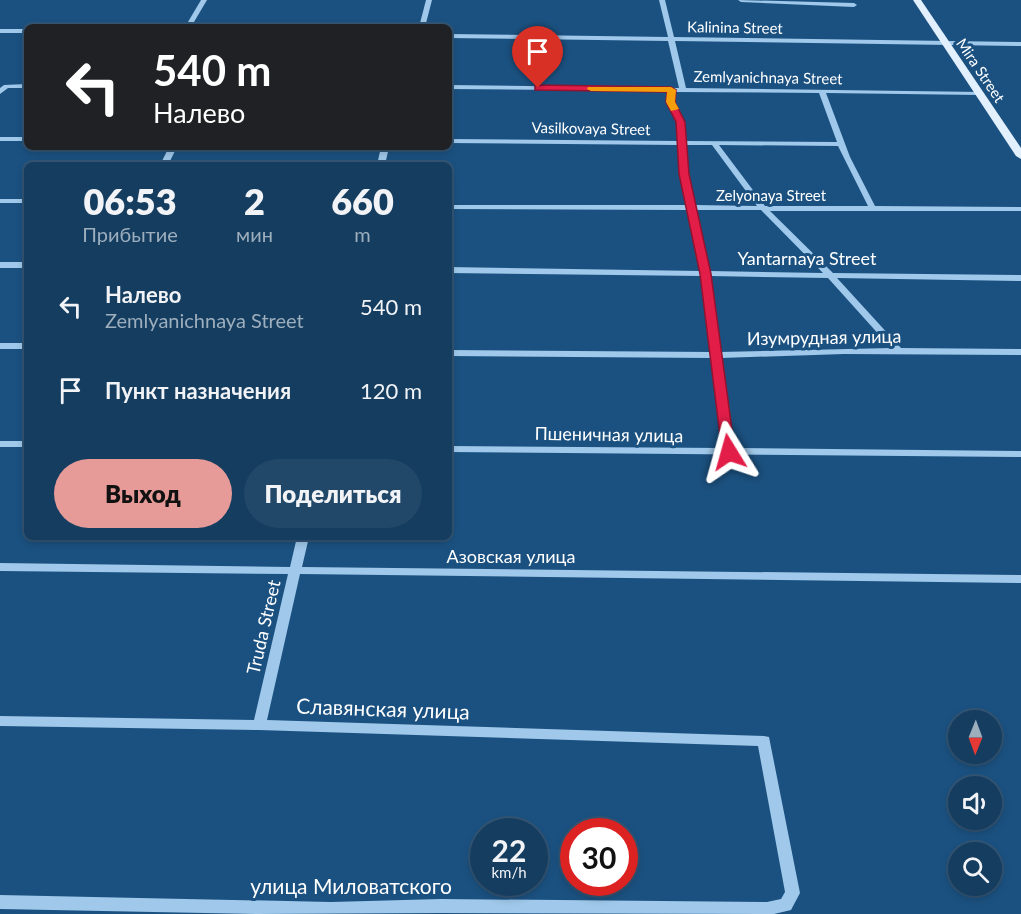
<!DOCTYPE html>
<html lang="ru">
<head>
<meta charset="utf-8">
<style>
	:root { --surface:#143d60; --page:#214869; --text:#f1f3f6; --muted:#9daebd; --line:#335675; --accent:#e69b98 }
	body { margin:0; font-family:Lato,sans-serif; background:var(--page); color:var(--text); height:100vh; display:flex; flex-direction:column; font-size:22px; white-space:nowrap }
	* { box-sizing:border-box; margin:0 }
	p { font-size:20px; color:var(--muted) }
	.icon { flex:none; width:33px; height:33px; fill:none; stroke:currentColor; stroke-width:2; stroke-linecap:round; stroke-linejoin:round }
	.map { position:relative; flex:1; overflow:hidden }
	.drawer { position:absolute; left:24px; top:162px; width:428px; height:378px; display:flex; flex-direction:column; background:var(--surface); border-radius:9px; box-shadow:0 3px 9px #0003,0 0 0 2px var(--line) }
	.drawer>* { flex:none }
	.banner { position:absolute; left:24px; top:24px; width:428px; height:126px; border-radius:9px; box-shadow:0 3px 9px #0003,0 0 0 2px var(--line); background:#202124; color:#fff; overflow:hidden }
	.needle { width:39px; rotate:181deg }
	.fabs { position:absolute; left:948px; top:710px; display:grid; gap:12px }
	.fabs a { display:grid; place-items:center; width:54px; height:54px; border-radius:50%; background:var(--surface); box-shadow:0 3px 9px #0003,0 0 0 2px var(--line); font-size:30px }
	.speed { position:absolute; left:470px; top:818px; display:flex; gap:12px; font-size:30px; font-weight:700; text-align:center }
	.speed>* { display:grid; place-content:center; width:78px; height:78px; border-radius:50%; background:var(--surface); box-shadow:0 3px 9px #0003,0 0 0 2px var(--line); line-height:1 }
	.speed small { font-size:15px; font-weight:400 }
	.speed .limit { border:9px solid #d22; background:#fff; color:#111 }
	.pin { position:absolute; display:grid; place-items:center; width:51px; height:51px; color:#fff; margin:-62px -26px; border-radius:50% 50% 50% 0; rotate:-45deg; box-shadow:0 0 6px #0007 }
	.pin .icon { rotate:45deg }
	.me { position:absolute; width:66px; margin:-33px; rotate:352deg; stroke-linejoin:round; filter:drop-shadow(0 0 4px #0008) }
	.turn { display:flex; align-items:center; gap:21px; height:126px; padding:0 30px; font-size:27px }
	.turn .icon { width:78px; height:78px; stroke-width:2.5 }
	.turn b { display:block; font-size:42px; line-height:51px }
	.eta { display:flex; justify-content:space-evenly; align-items:center; height:102px; text-align:center }
	.eta b { font-size:36px; font-weight:800; line-height:42px }
	.cta { display:flex; gap:12px; margin-top:auto; padding:12px 30px }
	.cta a { flex:1; height:69px; border-radius:36px; background:var(--accent); color:#111; font-size:24px; font-weight:800; line-height:69px; text-align:center }
	.cta a+a { background:var(--page); color:var(--text) }
	ul { padding:0; list-style:none }
	li { display:flex; align-items:center; gap:18px; height:84px; padding:0 30px }
	li div { flex:1 }
	li b { display:block; font-size:22px }
	li em { font-style:normal }
	.map>svg:first-child { display:block }
	.lines { fill:none; stroke-linecap:round; stroke-linejoin:round }
	.minor { fill:#9fc8ea; fill-rule:evenodd }
	.major { fill:#e2f0fe; fill-rule:evenodd }
	.route { fill:#e11d48; stroke:#92132f; stroke-width:1.5 }
	.slow { fill:#f59e0b }
	.labels { text-anchor:middle; dominant-baseline:central; stroke-width:6; stroke-linejoin:round; paint-order:stroke }
	.far-street-label { font-size:15px; fill:#fff; stroke:#1b5180 }
	.street-label { font-size:18px; fill:#fff; stroke:#1b5180 }
	.near-street-label { font-size:21px; fill:#fff; stroke:#1b5180 }
</style>
</head>
<body>
<div class="map">
<svg width="1021" height="914" viewBox="0 0 1021 914">
	<rect width="100%" height="100%" fill="#1b5180"/>
	<g class="lines">
		<!-- minor -->
		<g class="minor">
			<path d="M 201,0 L 207,0 L 191,27 L 185,27 Z"/>
			<path d="M 426,0 L 432,0 L 425,27 L 419,27 Z"/>
			<path d="M 659,0 L 665,0 L 674,37 L 1021,42 L 1021,46 L 675,41 L 686,88 L 981,92 L 982,93 L 979,95 L 826,93 L 850,157 L 875,206 L 1021,207 L 1021,211 L 770,211 L 833,273 L 1021,275 L 1021,281 L 837,278 L 901,348 L 1021,349 L 1021,355 L 844,354 L 721,358 L 734,448 L 1021,451 L 1021,457 L 448,452 L 448,446 L 723,448 L 712,358 L 448,356 L 448,350 L 711,352 L 701,276 L 448,273 L 448,267 L 700,271 L 688,210 L 448,209 L 448,205 L 687,205 L 680,174 L 679,145 L 448,143 L 448,139 L 678,141 L 677,122 L 668,102 L 668,91 L 448,89 L 448,85 L 679,88 L 668,41 L 448,38 L 448,34 L 668,37 ZM 674,92 L 819,93 L 837,142 L 686,141 L 685,122 L 674,102 ZM 686,145 L 712,145 L 757,206 L 695,205 L 688,174 ZM 719,145 L 838,146 L 868,206 L 765,206 ZM 696,210 L 761,210 L 823,273 L 709,271 ZM 710,276 L 828,278 L 891,348 L 720,352 Z"/>
			<path d="M 738,0 L 854,3 L 857,5 L 854,7 L 741,2 Z"/>
			<rect x="0" y="29" width="27" height="4"/>
			<path d="M 27,84 L 27,88 L 8,88 L 0,94 L 0,88 L 4,85 Z"/>
			<rect x="0" y="137" width="27" height="4"/>
			<path d="M 169,147 L 177,147 L 168,165 L 160,165 Z"/>
			<path d="M 381,147 L 389,147 L 385,165 L 377,165 Z"/>
			<rect x="0" y="199" width="27" height="4"/>
			<rect x="0" y="262" width="27" height="6"/>
			<rect x="0" y="343" width="27" height="6"/>
			<rect x="0" y="441" width="27" height="6"/>
			<path d="M 297,537 L 309,537 L 302,567 L 1021,575 L 1021,583 L 300,574 L 267,720 L 764,736 L 769,737 L 800,893 L 791,910 L 774,914 L 441,913 L 257,914 L 0,909 L 0,895 L 331,902 L 441,899 L 767,902 L 781,899 L 785,892 L 758,746 L 259,730 L 0,726 L 0,716 L 254,720 L 288,574 L 0,571 L 0,563 L 290,567 Z"/>
		</g>
		<!-- major -->
		<path class="major" d="M 913,0 L 921,0 L 1021,148 L 1021,159 L 1016,156 Z"/>
	</g>
	<!-- route -->
	<path class="route" d="M 538,85 L 671,87 L 676,90 L 675,102 L 685,122 L 689,174 L 711,274 L 735,452 L 734,455 L 729,456 L 722,452 L 700,274 L 679,174 L 676,122 L 666,102 L 667,92 L 535,90 L 535,86 Z"/>
	<!-- slow -->
	<path class="slow" d="M 588,87 L 671,87 L 676,90 L 675,102 L 679,109 L 671,111 L 666,102 L 667,92 L 591,91 L 587,89 Z"/>
	<g class="labels">
		<!-- far-street labels -->
		<g class="far-street-label">
			<text transform="translate(735 27) rotate(1)">Kalinina Street</text>
			<text transform="translate(981 70) rotate(56)">Mira Street</text>
			<text transform="translate(768 77) rotate(1)">Zemlyanichnaya Street</text>
			<text transform="translate(591 128) rotate(1)">Vasilkovaya Street</text>
			<text x="771" y="195">Zelyonaya Street</text>
		</g>
		<!-- street labels -->
		<g class="street-label">
			<text x="807" y="258">Yantarnaya Street</text>
			<text transform="translate(824 337) rotate(-1)">Изумрудная улица</text>
			<text transform="translate(609 434) rotate(1)">Пшеничная улица</text>
			<text x="511" y="556">Азовская улица</text>
			<text transform="translate(263 627) rotate(-77)">Truda Street</text>
		</g>
		<!-- near-street labels -->
		<g class="near-street-label">
			<text transform="translate(383 708) rotate(2)">Славянская улица</text>
			<text x="351" y="885">улица Миловатского</text>
		</g>
	</g>
</svg>
<div class="fabs">
<a><svg class="needle" viewBox="-14 -14 28 28"><path d="M0-13l5 13h-10z" fill="#e53935"/><path d="M0 13l5-13h-10z" fill="#9daebd"/></svg></a>
<a><svg class="icon" aria-label="sound" viewBox="0 0 24 24"><path d="M4 9h4l5-4v14l-5-4H4zM17 9q2 3 0 6"/></svg></a>
<a><svg class="icon" aria-label="search" viewBox="0 0 24 24"><circle cx="10" cy="10" r="6"/><path d="M15 15l6 6"/></svg></a>
</div>
<div class="speed"><div>22<small>km/h</small></div><div class="limit">30</div></div>
<div class="pin" style="left:538px;top:88px;background:#d93025"><svg class="icon" aria-label="arrive" viewBox="0 0 24 24"><path d="M6 21V4h12l-3 4 3 4H6"/></svg></div>
<svg class="me" style="left:729px;top:452px" viewBox="-20 -20 40 40"><path d="M0-17L14 15 0 8-14 15z" fill="#e11d48" stroke="#fff" stroke-width="4"/></svg>
<div class="banner">
<div class="turn"><svg class="icon" aria-label="left" viewBox="0 0 24 24"><path d="M17 20v-9H6M10 6l-5 5 5 5"/></svg><div><b>540 m</b>Налево</div></div>
</div>
<section class="drawer">
<div class="eta">
<div><b>06:53</b><p>Прибытие</p></div>
<div><b>2</b><p>мин</p></div>
<div><b>660</b><p>m</p></div>
</div>
<ul>
<li><svg class="icon" aria-label="left" viewBox="0 0 24 24"><path d="M17 20v-9H6M10 6l-5 5 5 5"/></svg><div><b>Налево</b><p>Zemlyanichnaya Street</p></div><em>540 m</em></li>
<li><svg class="icon" aria-label="arrive" viewBox="0 0 24 24"><path d="M6 21V4h12l-3 4 3 4H6"/></svg><div><b>Пункт назначения</b></div><em>120 m</em></li>
</ul>
<div class="cta"><a>Выход</a><a>Поделиться</a></div>
</section>
</div>
</body>
</html>
